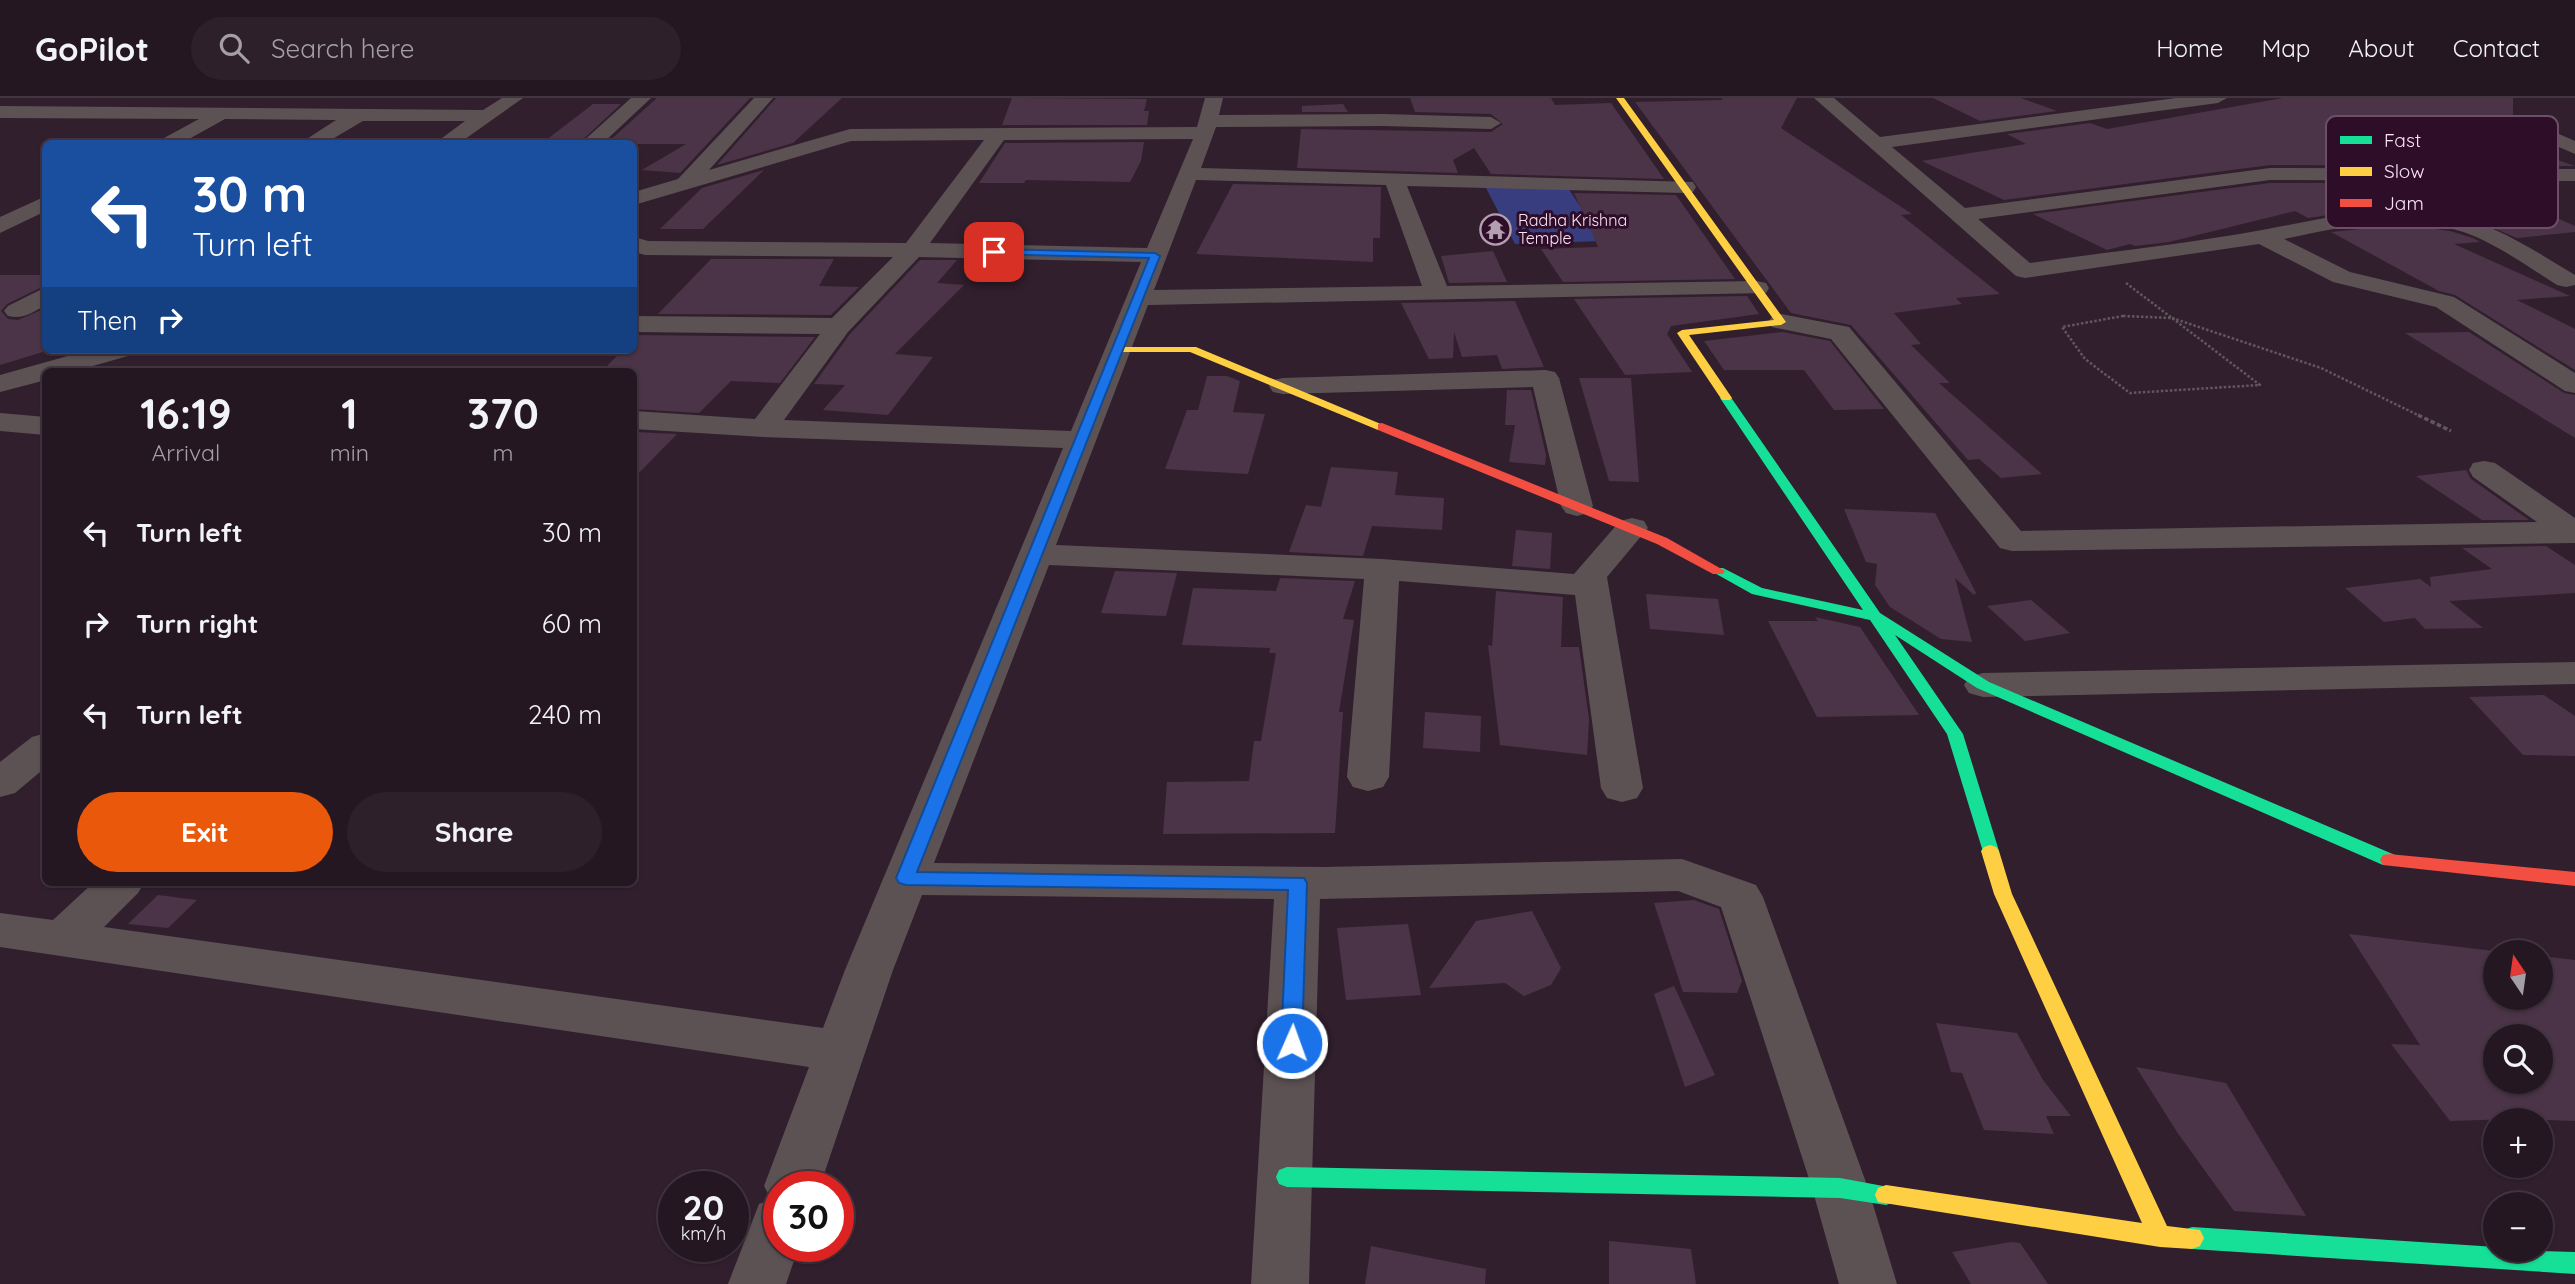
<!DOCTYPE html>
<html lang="en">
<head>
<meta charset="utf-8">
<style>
	:root { --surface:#251722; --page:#2d202a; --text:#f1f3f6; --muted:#a39fa5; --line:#423640; --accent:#ea580c }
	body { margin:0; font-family:Quicksand,sans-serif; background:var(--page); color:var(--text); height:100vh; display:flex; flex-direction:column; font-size:26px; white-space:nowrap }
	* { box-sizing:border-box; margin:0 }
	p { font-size:23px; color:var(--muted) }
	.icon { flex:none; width:38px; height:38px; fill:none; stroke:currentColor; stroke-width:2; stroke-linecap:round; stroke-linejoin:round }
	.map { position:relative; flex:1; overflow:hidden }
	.sheet { position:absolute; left:42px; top:270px; width:595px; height:518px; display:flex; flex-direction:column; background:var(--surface); border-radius:10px; box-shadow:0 2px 5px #0004,0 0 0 2px var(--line) }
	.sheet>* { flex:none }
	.top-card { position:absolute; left:42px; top:42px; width:595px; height:214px; border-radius:10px; box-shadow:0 2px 5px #0004,0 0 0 2px var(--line); background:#1a4fa0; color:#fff; overflow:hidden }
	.needle { width:46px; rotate:347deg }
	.controls { position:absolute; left:2483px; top:842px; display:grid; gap:14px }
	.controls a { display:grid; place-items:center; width:70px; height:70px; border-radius:50%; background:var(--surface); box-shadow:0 2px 5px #0004,0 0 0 2px var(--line); font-size:35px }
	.speed { position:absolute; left:658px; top:1073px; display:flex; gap:14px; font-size:35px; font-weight:700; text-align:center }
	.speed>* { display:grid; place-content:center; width:91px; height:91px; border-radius:50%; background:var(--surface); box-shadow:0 2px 5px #0004,0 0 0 2px var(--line); line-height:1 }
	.speed small { font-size:18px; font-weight:400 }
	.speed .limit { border:10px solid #d22; background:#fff; color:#111 }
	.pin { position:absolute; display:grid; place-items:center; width:60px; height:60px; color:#fff; margin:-30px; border-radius:14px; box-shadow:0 4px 10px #0006 }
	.me { position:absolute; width:77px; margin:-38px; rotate:2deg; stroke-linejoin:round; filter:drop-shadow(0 0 5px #0008) }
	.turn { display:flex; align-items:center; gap:24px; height:147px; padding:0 35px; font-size:32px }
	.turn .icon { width:91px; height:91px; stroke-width:2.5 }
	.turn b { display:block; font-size:49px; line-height:60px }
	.then { display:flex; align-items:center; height:66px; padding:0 35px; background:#0003; gap:14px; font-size:26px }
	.eta { display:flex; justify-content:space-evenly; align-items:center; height:119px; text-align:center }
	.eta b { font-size:42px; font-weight:700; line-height:49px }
	.button { display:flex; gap:14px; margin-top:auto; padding:14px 35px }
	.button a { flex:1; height:80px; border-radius:42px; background:var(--accent); color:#fff; font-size:28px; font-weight:700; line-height:80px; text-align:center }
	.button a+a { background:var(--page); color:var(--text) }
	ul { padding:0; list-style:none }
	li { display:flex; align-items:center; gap:21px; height:91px; padding:0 35px }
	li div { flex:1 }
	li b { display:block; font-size:26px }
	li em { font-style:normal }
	header { display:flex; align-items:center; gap:42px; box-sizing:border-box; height:98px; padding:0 35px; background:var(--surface); border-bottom:2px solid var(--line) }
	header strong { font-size:33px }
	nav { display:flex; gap:38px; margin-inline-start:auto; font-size:24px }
	.search { width:490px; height:63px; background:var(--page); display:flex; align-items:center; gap:18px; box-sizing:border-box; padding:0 24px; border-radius:38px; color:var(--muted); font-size:26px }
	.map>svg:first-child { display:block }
	.green { fill:#373d7e }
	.building { fill:#4b3447; fill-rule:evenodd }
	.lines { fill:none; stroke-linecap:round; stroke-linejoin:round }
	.path-far1 { stroke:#62585c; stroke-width:2.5; stroke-dasharray:2.5 2; stroke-linecap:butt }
	.path { stroke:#62585c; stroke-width:3.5; stroke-dasharray:4.5 2.5; stroke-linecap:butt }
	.street { fill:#5c5253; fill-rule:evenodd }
	.fast { fill:#16e098; fill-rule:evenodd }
	.slow { fill:#ffcf43; fill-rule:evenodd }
	.jam { fill:#f24e42; fill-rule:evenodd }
	.route { fill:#1a73e8; stroke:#114b97; stroke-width:2 }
	.labels { text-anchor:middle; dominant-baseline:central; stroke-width:6; stroke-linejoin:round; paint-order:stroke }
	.far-poi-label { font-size:16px; fill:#fbe4f6; stroke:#2e0d29; text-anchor:start }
	.key { fill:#2e0d29; stroke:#6c4e66; stroke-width:2 }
	.key-label { font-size:19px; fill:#fbe4f6 }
</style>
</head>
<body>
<header>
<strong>GoPilot</strong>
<div class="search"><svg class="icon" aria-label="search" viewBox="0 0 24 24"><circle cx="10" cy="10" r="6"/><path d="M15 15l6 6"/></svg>Search here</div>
<nav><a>Home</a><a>Map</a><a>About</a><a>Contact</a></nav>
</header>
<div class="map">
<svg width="2575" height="1186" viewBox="0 0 2575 1186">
	<rect width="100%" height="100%" fill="#311f2e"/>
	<!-- green -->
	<path class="green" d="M 1486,90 L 1568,90 L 1603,143 L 1515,146 Z"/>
	<!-- building -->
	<g class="building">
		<path d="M 657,0 L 750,0 L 680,75 L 642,72 L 686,46 L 606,46 Z"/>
		<path d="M 776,0 L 842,0 L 793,45 L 717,67 Z"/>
		<path d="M 1012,0 L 1147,1 L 1144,13 L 1149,13 L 1147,27 L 1002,27 Z"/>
		<path d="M 1410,0 L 1551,0 L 1555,7 L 1611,5 L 1664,81 L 1491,76 L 1474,50 L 1453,62 L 1458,75 L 1297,70 L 1301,31 L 1491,34 L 1503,26 L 1491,16 L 1415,14 Z"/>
		<path d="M 1721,0 L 1797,0 L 1781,30 L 1912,116 L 1901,117 L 2000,196 L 1956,200 L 1962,206 L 1894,215 L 1921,246 L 1911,247 L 1950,285 L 1939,285 L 2042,376 L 2001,380 L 1979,361 L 1968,362 L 1851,227 L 1791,215 L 1635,4 L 1723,2 Z"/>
		<path d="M 1933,0 L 2021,0 L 2057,13 L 1980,23 Z"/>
		<path d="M 2283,0 L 2513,0 L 2513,27 L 2462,29 L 2575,68 L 2270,67 L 2004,102 L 1922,63 L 2026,46 L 2007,36 L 2090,25 L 2107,31 Z"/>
		<path d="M 593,6 L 621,6 L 578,46 L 541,46 Z"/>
		<path d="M 1343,6 L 1348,14 L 1302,14 L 1302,8 Z"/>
		<path d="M 1144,44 L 1141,63 L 1130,84 L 1026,82 L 1024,85 L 979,85 L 1005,45 Z"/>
		<path d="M 764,72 L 703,131 L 660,131 L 702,90 Z"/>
		<path d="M 2270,85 L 2526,85 L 2509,87 L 2518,91 L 2496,93 L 2575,128 L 2575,134 L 2517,140 L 2464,118 L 2423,110 L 2376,110 L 2308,120 L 2295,113 L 2169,144 L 2135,148 L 2130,146 L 2107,152 L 2033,116 Z"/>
		<path d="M 1233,86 L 1381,89 L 1380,140 L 1373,140 L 1373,164 L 1196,156 Z"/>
		<path d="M 1574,95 L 1676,97 L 1735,181 L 1563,184 L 1541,151 L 1598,149 Z"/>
		<path d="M 2404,127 L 2450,133 L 2473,140 L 2480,144 L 2454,146 L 2570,198 L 2517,202 L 2575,231 L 2575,272 L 2455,197 L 2439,193 L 2331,134 Z"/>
		<path d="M 1493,153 L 1507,184 L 1449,185 L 1441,158 Z"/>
		<path d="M 711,161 L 834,161 L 819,188 L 859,189 L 831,217 L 658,216 Z"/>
		<path d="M 920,162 L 957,162 L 937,185 L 964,187 L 895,256 L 933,259 L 888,317 L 823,312 L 845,287 L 814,286 L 850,236 Z"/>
		<path d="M 0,177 L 46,177 L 46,187 L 7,206 L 1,213 L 8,221 L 18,222 L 46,210 L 46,253 L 0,267 Z"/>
		<path d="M 1747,198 L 1759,216 L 1671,228 L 1667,236 L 1692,274 L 1625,277 L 1574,201 Z"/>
		<path d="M 1515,203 L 1544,269 L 1502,271 L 1497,257 L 1462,259 L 1454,234 L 1453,260 L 1429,261 L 1401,205 Z"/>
		<path d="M 1783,234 L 1830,243 L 1884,311 L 1834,312 L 1804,272 L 1724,272 L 1704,243 Z"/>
		<path d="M 2469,234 L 2564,295 L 2575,297 L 2575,340 L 2405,235 Z"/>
		<path d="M 637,237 L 815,239 L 780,285 L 731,283 L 699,315 L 634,311 L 634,273 L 602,273 L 623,252 L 634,252 L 634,241 Z"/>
		<path d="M 1207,278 L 1227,278 L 1240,283 L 1233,314 L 1265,316 L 1248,376 L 1165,371 L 1187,312 L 1198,312 Z"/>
		<path d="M 1579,280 L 1631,280 L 1639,384 L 1609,383 Z"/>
		<path d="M 1507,292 L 1531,292 L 1546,357 L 1545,367 L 1509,364 L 1515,327 L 1505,327 Z"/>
		<path d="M 634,334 L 677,336 L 634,380 L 634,333 Z"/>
		<path d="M 1331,369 L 1398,374 L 1395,397 L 1444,400 L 1442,432 L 1372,428 L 1363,458 L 1289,454 L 1306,407 L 1321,409 Z"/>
		<path d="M 2466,372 L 2471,381 L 2529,422 L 2482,422 L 2416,378 Z"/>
		<path d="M 1844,411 L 1935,415 L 1976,495 L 1974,497 L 1955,480 L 1972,544 L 1941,541 L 1890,509 L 1875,487 L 1877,466 L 1866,464 Z"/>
		<path d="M 1516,432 L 1552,435 L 1550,471 L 1512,468 Z"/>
		<path d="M 2546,448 L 2575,467 L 2575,495 L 2449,503 L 2483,530 L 2425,531 L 2415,520 L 2384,524 L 2345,490 L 2420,481 L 2431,489 L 2430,479 L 2492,471 L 2462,450 Z"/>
		<path d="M 1115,473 L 1177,475 L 1166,518 L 1101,515 Z"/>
		<path d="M 1280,480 L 1355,483 L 1343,521 L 1354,522 L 1339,614 L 1343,614 L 1335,735 L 1163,736 L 1167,684 L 1249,683 L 1254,643 L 1261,643 L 1276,555 L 1269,555 L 1270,550 L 1182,547 L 1193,490 L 1276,493 Z"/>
		<path d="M 1496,493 L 1563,499 L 1561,549 L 1579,549 L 1589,621 L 1587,657 L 1500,647 L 1488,547 L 1492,548 Z"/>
		<path d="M 1646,496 L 1718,501 L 1724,537 L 1650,531 Z"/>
		<path d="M 2031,502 L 2070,535 L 2025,543 L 1987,508 Z"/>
		<path d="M 1815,519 L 1860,529 L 1919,617 L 1817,619 L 1768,523 L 1818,523 Z"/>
		<path d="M 2544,597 L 2575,618 L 2575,658 L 2523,657 L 2469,599 Z"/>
		<path d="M 1425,614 L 1481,618 L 1480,654 L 1423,650 Z"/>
		<path d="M 158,797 L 197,802 L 168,830 L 128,826 Z"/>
		<path d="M 1694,802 L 1719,811 L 1742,883 L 1737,895 L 1683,894 L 1654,805 Z"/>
		<path d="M 1532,813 L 1561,870 L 1551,887 L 1524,898 L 1505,885 L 1429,890 L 1476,823 Z"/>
		<path d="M 1408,826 L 1421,897 L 1346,902 L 1337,830 Z"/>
		<path d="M 2349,836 L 2503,854 L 2496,854 L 2496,900 L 2541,900 L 2541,858 L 2575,862 L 2575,1023 L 2513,1021 L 2450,1023 L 2391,946 L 2420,947 ZM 2496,938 L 2541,938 L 2541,984 L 2496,984 Z"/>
		<path d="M 1674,888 L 1715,977 L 1685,989 L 1654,896 Z"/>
		<path d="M 1936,925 L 2017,935 L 2043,982 L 2071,1018 L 2046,1018 L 2054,1036 L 1984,1032 L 1962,975 L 1951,974 Z"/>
		<path d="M 2136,969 L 2226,985 L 2306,1118 L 2234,1113 L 2177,1034 Z"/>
		<path d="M 1609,1143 L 1691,1151 L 1696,1186 L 1609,1186 Z"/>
		<path d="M 2011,1144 L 2020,1145 L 2048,1186 L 1971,1186 L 1952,1154 Z"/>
		<path d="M 1371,1148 L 1486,1171 L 1485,1186 L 1365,1186 Z"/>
	</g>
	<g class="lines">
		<!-- path-far1 -->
		<g class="path-far1">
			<path d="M 2126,185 L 2172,220"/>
			<path d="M 2123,218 L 2172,220 L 2260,287 L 2130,295 L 2085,261 L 2062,229 Z"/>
			<path d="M 2172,220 L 2321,270 L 2422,319"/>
		</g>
		<!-- path -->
		<path class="path" d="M 2418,317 L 2451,333"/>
		<!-- street -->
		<g class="street">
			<path d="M 502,0 L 523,0 L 458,46 L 434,46 L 465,23 L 363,23 L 324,46 L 299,46 L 336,22 L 225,21 L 180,46 L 153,46 L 199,21 L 0,20 L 0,8 L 483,12 Z"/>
			<path d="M 631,0 L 651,0 L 602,46 L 580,46 Z"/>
			<path d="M 754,0 L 773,0 L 709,72 L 850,31 L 1197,29 L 1205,0 L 1223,0 L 1219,17 L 1383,16 L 1491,19 L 1501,25 L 1491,31 L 1383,28 L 1216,29 L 1201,70 L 1693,84 L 1696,89 L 1693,94 L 1685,95 L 1407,88 L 1447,188 L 1757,183 L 1766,185 L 1769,190 L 1766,195 L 1148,207 L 1056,447 L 1382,461 L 1574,476 L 1620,423 L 1632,420 L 1644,423 L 1648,430 L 1607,479 L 1643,690 L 1637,700 L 1622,704 L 1607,700 L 1601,690 L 1575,497 L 1399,483 L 1389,679 L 1383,689 L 1368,693 L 1353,689 L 1347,679 L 1364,481 L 1049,467 L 934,765 L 1325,769 L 1682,761 L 1756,787 L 1763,799 L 1868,1090 L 1897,1186 L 1839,1186 L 1812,1090 L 1721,809 L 1678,793 L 1320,801 L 1309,1186 L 1251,1186 L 1274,801 L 922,797 L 893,872 L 820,1088 L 779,1088 L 779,1148 L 799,1148 L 786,1186 L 728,1186 L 759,1106 L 771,1101 L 764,1088 L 809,969 L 0,849 L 0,815 L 53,822 L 94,784 L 145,784 L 138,795 L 104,829 L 823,930 L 845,872 L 1063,350 L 763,339 L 634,331 L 634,313 L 755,321 L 820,236 L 634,234 L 634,218 L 832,220 L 893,159 L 645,157 L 634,154 L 634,139 L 648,143 L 906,145 L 984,42 L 851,43 L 634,107 L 634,94 L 678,81 ZM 1193,41 L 1147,150 L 930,145 L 1004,42 ZM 1196,82 L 1386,87 L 1422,188 L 1154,192 ZM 919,159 L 1141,164 L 1071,333 L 784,322 L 848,234 Z"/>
			<path d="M 1814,0 L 1834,0 L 1880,39 L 2176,0 L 2227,0 L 2218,5 L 1892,49 L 1965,110 L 2270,70 L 2575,71 L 2575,83 L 2270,82 L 1978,121 L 2030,165 C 2107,154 2185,146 2262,132 C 2323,121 2383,104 2446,116 C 2494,125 2533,152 2575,177 L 2575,187 L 2566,189 L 2557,187 C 2530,170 2504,151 2474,138 C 2414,113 2345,128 2284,141 L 2350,174 L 2454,199 L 2575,275 L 2575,295 L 2565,293 L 2436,209 L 2333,184 L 2259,146 L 2025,180 L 2016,178 Z"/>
			<path d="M 2534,25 L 2575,43 L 2575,56 L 2527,35 L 2524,31 L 2527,27 Z"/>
			<path d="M 46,98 L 46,113 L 0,135 L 0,119 Z"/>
			<path d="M 46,189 L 46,207 C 33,214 23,222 8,218 L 4,213 L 8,208 Z"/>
			<path d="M 1781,216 L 1849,229 L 2021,433 L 2537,424 L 2473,379 L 2469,372 L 2473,365 L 2484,363 L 2495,365 L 2575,420 L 2575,445 L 2012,453 L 2000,450 L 1831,241 L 1772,229 L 1768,224 L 1772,219 Z"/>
			<path d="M 89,252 L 132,252 L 128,258 L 75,273 L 46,273 L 46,282 L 0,294 L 0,277 Z"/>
			<path d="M 1545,272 L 1555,274 L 1559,280 L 1593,408 L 1588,415 L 1577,418 L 1566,415 L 1561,408 L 1533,289 L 1283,296 L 1273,294 L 1269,288 L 1273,282 L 1283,280 Z"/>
			<path d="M 0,315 L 46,319 L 46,337 L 0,333 Z"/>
			<path d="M 2575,564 L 2575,586 L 1983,599 L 1969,595 L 1964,587 L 1969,579 L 1983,575 Z"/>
			<path d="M 46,635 L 46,669 L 15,695 L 0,699 L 0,664 L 32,639 Z"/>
		</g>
		<!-- fast -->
		<g class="fast">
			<path d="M 1726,297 L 1730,298 L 1880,515 L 1989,584 L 2395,757 L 2398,762 L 2395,767 L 2383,767 L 1977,590 L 1895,537 L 1963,636 L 1999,753 L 1996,757 L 1984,757 L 1947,636 L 1870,522 L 1752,496 L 1711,473 L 1713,470 L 1723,470 L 1762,490 L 1863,512 L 1720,300 Z"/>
			<path d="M 1287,1069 L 1840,1080 L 1894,1090 L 1897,1097 L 1894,1104 L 1886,1107 L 1840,1100 L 1287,1089 L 1279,1086 L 1276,1079 L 1279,1072 Z"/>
			<path d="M 2192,1129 L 2496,1149 L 2496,1152 L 2575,1154 L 2575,1176 L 2192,1151 L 2184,1148 L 2180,1140 L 2184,1132 Z"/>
		</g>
		<!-- slow -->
		<g class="slow">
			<path d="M 1616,0 L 1624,0 L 1786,224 L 1781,227 L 1689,237 L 1732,300 L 1730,302 L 1722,302 L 1677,235 L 1682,232 L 1774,222 Z"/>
			<path d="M 1114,249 L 1196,249 L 1388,329 L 1386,332 L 1378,332 L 1190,254 L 1118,254 L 1113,251 Z"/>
			<path d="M 1990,747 L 1996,749 L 1999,753 L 2012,796 L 2167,1128 L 2200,1132 L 2204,1140 L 2200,1148 L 2192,1151 L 2160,1149 L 1878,1104 L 1875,1097 L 1878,1090 L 1886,1087 L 2142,1125 L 1994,796 L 1981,753 L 1984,749 Z"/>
		</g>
		<!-- jam -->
		<g class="jam">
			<path d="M 1382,325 L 1667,440 L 1725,473 L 1723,476 L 1713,476 L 1657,446 L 1378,332 L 1378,326 Z"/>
			<path d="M 2389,756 L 2575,774 L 2575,788 L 2383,767 L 2380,762 L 2383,757 Z"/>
		</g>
	</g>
	<!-- route -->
	<path class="route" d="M 994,151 L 1155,155 L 1160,158 L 917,774 L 1304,780 L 1307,785 L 1302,945 L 1299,951 L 1292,954 L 1284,951 L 1281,945 L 1288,792 L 906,787 L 899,785 L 896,780 L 1149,160 L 990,156 L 989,154 Z"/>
	<!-- icons -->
	<defs>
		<symbol id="temple-ring" viewBox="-11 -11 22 22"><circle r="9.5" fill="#2e0d29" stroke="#b49fb0" stroke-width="1.5"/><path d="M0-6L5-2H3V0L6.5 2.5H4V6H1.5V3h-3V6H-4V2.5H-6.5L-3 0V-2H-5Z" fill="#b49fb0"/></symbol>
	</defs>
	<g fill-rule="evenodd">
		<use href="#temple-ring" x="1478" y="114" width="35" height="35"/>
	</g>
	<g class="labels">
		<!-- far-poi labels -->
		<g class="far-poi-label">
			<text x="1518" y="122">Radha Krishna<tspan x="1518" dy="18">Temple</tspan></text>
		</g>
	</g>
	<!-- legend -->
	<rect x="2326" y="18" width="232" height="112" rx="10" class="key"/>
	<rect x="2340" y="38" width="32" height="8" fill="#16e098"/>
	<rect x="2340" y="69" width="32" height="9" fill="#ffcf43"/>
	<rect x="2340" y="101" width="32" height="8" fill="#f24e42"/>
	<g class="key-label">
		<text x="2384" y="49">Fast</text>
		<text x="2384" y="80">Slow</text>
		<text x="2384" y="112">Jam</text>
	</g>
</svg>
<div class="controls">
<a><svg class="needle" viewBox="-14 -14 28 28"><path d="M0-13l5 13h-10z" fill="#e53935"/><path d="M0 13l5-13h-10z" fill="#a39fa5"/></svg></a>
<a><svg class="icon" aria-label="search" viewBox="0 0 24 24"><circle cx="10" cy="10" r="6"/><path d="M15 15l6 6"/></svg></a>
<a>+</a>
<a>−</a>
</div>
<div class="speed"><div>20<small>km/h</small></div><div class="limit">30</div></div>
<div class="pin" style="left:994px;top:154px;background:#d93025"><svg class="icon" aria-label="arrive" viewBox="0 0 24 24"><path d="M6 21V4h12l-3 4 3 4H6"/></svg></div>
<svg class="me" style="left:1292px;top:945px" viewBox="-20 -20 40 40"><circle r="17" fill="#1a73e8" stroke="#fff" stroke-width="3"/><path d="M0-11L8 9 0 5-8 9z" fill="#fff"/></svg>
<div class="top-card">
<div class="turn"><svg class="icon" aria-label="left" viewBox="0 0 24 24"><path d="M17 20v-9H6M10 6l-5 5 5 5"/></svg><div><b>30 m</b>Turn left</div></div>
<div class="then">Then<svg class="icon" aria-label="right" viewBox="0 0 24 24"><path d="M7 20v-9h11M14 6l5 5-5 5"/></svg></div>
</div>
<section class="sheet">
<div class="eta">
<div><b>16:19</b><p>Arrival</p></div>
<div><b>1</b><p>min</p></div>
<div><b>370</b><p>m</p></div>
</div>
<ul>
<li><svg class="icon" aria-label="left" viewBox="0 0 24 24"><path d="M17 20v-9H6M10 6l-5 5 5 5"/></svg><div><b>Turn left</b></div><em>30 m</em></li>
<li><svg class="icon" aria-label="right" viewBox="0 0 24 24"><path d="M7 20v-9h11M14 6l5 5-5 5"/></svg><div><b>Turn right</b></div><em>60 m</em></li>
<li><svg class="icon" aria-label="left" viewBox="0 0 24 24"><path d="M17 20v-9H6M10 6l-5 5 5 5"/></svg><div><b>Turn left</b></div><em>240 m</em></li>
</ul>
<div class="button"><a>Exit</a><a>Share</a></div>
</section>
</div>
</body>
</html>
